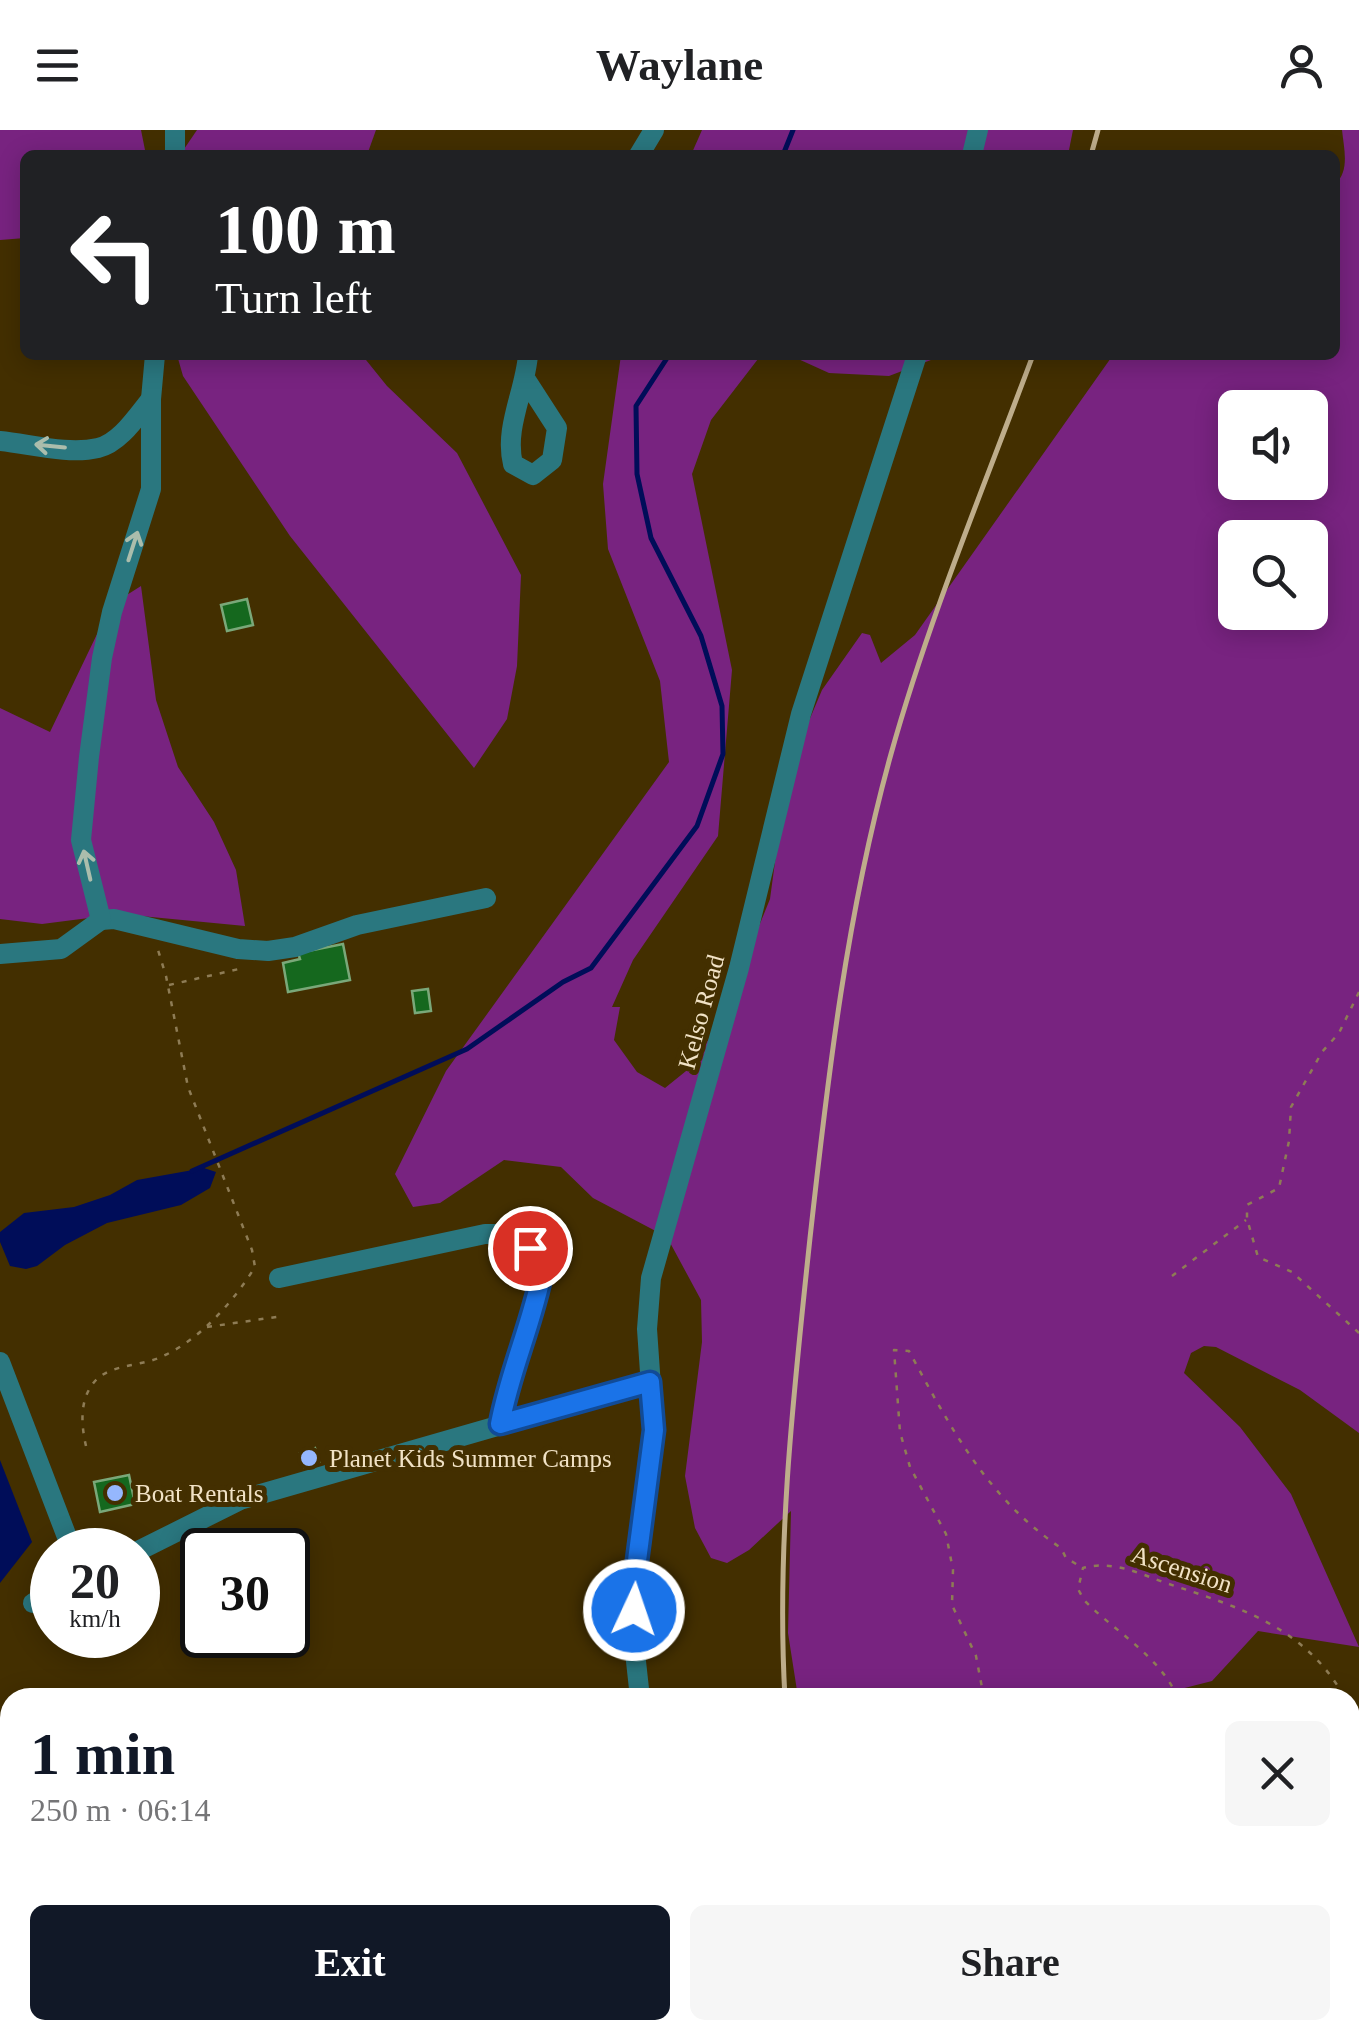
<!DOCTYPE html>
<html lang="en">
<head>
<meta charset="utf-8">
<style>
	:root { --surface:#fff; --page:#f6f6f6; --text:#202124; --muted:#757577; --accent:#111827 }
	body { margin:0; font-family:"Times New Roman",serif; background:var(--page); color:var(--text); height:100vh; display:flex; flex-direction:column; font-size:38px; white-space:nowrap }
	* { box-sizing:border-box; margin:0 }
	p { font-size:32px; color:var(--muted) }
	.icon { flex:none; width:55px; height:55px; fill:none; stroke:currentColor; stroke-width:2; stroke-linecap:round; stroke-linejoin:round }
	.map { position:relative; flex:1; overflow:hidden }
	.drawer { position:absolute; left:0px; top:1558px; width:1360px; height:352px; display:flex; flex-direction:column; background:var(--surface); border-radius:30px 30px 0 0; box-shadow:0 5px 25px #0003 }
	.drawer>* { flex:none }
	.guide { position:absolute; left:20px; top:20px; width:1320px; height:210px; border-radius:15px; box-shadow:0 5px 25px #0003; background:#202124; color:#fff; overflow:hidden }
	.tools { position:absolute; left:1218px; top:260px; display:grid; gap:20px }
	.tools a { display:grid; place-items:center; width:110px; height:110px; border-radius:15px; background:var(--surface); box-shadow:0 5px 25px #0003; font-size:50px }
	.speed { position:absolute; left:30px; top:1398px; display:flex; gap:20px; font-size:50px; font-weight:700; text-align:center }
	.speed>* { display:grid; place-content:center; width:130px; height:130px; border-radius:50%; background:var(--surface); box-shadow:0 5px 25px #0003; line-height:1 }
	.speed small { font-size:25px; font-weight:400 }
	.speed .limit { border:5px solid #111; border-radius:15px; background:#fff; color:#111 }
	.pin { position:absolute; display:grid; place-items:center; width:85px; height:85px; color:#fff; margin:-42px; border:5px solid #fff; border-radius:50%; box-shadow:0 2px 10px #0007 }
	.me { position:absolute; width:110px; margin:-55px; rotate:3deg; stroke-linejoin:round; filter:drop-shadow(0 0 8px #0008) }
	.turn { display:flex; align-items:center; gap:35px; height:210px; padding:0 30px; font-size:45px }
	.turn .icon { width:130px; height:130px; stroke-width:2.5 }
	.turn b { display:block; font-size:70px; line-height:85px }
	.round { display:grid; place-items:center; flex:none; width:105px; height:105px; border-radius:15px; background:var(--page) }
	.head { display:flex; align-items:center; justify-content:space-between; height:170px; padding:0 30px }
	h1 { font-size:60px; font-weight:700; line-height:75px; color:var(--accent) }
	.primary-button { display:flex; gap:20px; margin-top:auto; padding:20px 30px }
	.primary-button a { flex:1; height:115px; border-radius:15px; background:var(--accent); color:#fff; font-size:40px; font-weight:700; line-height:115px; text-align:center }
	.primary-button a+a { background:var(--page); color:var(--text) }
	header { display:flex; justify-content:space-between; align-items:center; height:130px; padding:0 30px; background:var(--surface); font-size:45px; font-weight:700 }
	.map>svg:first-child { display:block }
	.green { fill:#782380; fill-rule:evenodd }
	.water { fill:#000d59 }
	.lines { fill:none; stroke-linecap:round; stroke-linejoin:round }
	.stream { stroke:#000d59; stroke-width:5 }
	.building { fill:#15681e; stroke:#7aa879; stroke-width:2.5 }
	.path { stroke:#8e7c55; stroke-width:2.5; stroke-dasharray:5 8; stroke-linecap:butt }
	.minor { stroke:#2a777f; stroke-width:20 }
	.rail { stroke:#bead8b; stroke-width:5 }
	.oneway { stroke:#abbdac }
	.route-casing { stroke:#114b97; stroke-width:25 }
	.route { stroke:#1a73e8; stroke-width:18 }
	.poi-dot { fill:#95b7fd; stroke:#432f00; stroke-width:4 }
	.labels { text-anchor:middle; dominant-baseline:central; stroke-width:10; stroke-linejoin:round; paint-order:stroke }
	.street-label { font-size:25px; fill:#f1e2c5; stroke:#432f00 }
	.poi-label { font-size:25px; fill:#f1e2c5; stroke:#432f00; text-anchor:start }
</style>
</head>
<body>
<header><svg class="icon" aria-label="menu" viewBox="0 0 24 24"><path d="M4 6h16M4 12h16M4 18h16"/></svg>Waylane<svg class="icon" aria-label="person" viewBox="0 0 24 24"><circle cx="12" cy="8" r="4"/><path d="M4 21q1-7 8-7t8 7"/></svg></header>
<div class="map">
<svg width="1359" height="1908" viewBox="0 0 1359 1908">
	<rect width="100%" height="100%" fill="#432f00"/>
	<!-- green -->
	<g class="green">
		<path d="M 0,0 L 141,0 L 146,25 L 25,25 L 25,108 L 0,110 Z"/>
		<path d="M 197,0 L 376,0 L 367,25 L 180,25 Z"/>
		<path d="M 702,0 L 1073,0 L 1068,25 L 691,25 Z"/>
		<path d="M 1342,0 L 1359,0 L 1359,1303 L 1300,1260 L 1216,1217 L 1204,1216 L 1191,1223 L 1184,1243 L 1240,1297 L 1291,1364 L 1359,1517 L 1258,1501 L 1212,1551 L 1165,1563 L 1162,1567 L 798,1567 L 788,1503 L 791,1381 L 749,1420 L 727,1433 L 711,1428 L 695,1398 L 685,1346 L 702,1212 L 701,1170 L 667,1107 L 593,1068 L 561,1037 L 504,1030 L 440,1073 L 413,1077 L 395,1044 L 446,941 L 669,632 L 660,551 L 608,419 L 603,354 L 621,225 L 944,225 L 889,246 L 829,243 L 796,228 L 758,229 L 711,290 L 692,344 L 732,540 L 718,706 L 633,830 L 612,877 L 620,877 L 614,910 L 637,942 L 665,958 L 691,937 L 721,890 L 770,769 L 787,643 L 822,560 L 862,503 L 870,505 L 881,533 L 915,505 L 1113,225 L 1335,225 L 1335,54 C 1350,41 1344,19 1342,0 ZM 1235,278 L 1310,278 L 1310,352 L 1235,352 ZM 1235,408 L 1310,408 L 1310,482 L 1235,482 Z"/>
		<path d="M 177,225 L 362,225 L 387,256 L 457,323 L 521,445 L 517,536 L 507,589 L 474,638 L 290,406 L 183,246 Z"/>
		<path d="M 141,456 L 156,570 L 178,637 L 214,692 L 236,740 L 245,796 L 120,784 L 42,794 L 0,789 L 0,578 L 50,602 L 111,475 Z"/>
	</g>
	<!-- water -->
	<g class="water">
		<path d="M 204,1038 L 216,1042 L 210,1058 L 181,1075 L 107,1093 L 65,1115 L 37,1136 L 26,1139 L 10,1136 L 0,1112 L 0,1102 L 24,1083 L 74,1077 L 110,1065 L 137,1050 Z"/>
		<path d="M 0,1330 L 32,1412 L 0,1453 Z"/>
		<path d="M 0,1624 L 10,1636 L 10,1900 L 64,1900 L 63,1908 L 0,1908 Z"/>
	</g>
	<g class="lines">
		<!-- stream -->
		<g class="stream">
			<path d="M 783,25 L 793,0"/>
			<path d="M 192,1041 L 467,919 L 563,852 L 591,838 L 697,696 L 723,624 L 722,576 L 701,506 L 651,408 L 637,344 L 636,276 L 669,225"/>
		</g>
	</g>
	<!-- building -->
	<g class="building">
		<path d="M 247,469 L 253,495 L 227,501 L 221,475 Z"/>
		<path d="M 343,814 L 350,850 L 288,862 L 283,833 L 300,829 L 298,823 Z"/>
		<path d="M 428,859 L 431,881 L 415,883 L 412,861 Z"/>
		<path d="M 315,1318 L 319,1332 L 304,1337 L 300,1323 Z"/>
		<path d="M 129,1345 L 135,1374 L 100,1382 L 94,1352 Z"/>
	</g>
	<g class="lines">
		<!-- path -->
		<g class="path">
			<path d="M 169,855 L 239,839"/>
			<path d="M 1359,862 L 1339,903 L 1322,922 L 1291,977 L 1289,1011 L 1279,1058 L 1247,1075 L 1247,1089 L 1258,1127 L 1292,1142 L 1359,1203"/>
			<path d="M 1172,1146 L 1246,1090"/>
			<path d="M 207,1197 L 283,1186"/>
			<path d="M 86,1316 C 81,1294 79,1268 96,1250 C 112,1234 142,1236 161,1227 C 200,1210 233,1172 255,1137 L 252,1120 L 188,957 L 166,846 L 158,820"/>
			<path d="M 984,1568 L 976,1526 L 952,1475 L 953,1440 L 946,1404 L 910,1337 L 900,1302 L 894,1220 L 909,1221 C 950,1297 988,1369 1061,1418 L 1066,1428 L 1083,1438"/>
			<path d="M 1178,1568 C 1159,1525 1115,1502 1084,1470 L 1078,1459 L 1083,1438 C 1112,1430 1138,1443 1166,1453 C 1238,1477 1305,1496 1345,1568"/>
			<path d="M 1350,1576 L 1359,1602"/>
			<path d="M 204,1900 L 207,1908"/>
			<path d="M 929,1900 L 932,1908"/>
			<path d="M 66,1908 L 69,1900"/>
		</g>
		<!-- minor -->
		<g class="minor">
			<path d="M 175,0 L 175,25"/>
			<path d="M 639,25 L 654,0"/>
			<path d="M 972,25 L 978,0"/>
			<path d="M 526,250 L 557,298 L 552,330 L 533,345 L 513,334 C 504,298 525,262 528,225"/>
			<path d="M 0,311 C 30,314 68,325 98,318 C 120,313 137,286 151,269"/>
			<path d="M 101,790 L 114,789 L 238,819 L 268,821 L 295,817 L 357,795 L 486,768"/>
			<path d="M 0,824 L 61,819 L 101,790 L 81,710 L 89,627 L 102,528 L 112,482 L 151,359 L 151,269 L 155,225"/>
			<path d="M 279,1148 L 485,1104 L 514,1104 L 530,1118 L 543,1139 C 533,1192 510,1240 499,1294"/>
			<path d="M 0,1232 L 72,1420"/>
			<path d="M 138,1421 L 240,1370 L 650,1252"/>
			<path d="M 33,1473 L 52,1463"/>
			<path d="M 640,1568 L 634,1513 L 635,1446 L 654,1300 L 647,1199 L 651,1148 L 739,838 L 801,584 L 917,225"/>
			<path d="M 710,1900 L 710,1908"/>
			<path d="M 762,1900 L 766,1908"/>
		</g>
		<!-- rail -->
		<g class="rail">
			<path d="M 1091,25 L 1098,0"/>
			<path d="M 785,1568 C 776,1414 794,1260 810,1108 C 828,945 847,782 891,624 C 929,488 984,357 1033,225"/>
			<path d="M 845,1900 L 847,1908"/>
		</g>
	</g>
	<!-- one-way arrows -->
	<defs><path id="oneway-shaft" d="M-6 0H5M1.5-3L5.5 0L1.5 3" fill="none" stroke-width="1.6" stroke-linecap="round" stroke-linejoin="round" transform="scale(2.5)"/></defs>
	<g class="oneway">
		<use href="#oneway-shaft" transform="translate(50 316) rotate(-174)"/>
		<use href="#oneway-shaft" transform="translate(133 416) rotate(-72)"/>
		<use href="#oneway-shaft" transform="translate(87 735) rotate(-103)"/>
	</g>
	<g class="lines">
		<defs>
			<path id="route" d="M 530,1118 L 543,1138 C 533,1192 510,1240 500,1294 L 650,1252 L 654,1300 L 635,1446 L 634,1480"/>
		</defs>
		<!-- route casing -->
		<use href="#route" class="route-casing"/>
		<!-- route -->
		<use href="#route" class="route"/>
	</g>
	<!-- markers -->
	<g class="poi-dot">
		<circle cx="309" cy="1328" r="10"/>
		<circle cx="115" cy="1363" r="10"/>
	</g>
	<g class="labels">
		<!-- street labels -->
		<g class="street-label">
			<text transform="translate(701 882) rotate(-75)">Kelso Road</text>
			<text transform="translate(1182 1439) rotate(18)">Ascension</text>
		</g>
		<!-- poi labels -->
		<g class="poi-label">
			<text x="329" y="1328">Planet Kids Summer Camps</text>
			<text x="135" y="1363">Boat Rentals</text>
		</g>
	</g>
</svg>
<div class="tools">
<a><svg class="icon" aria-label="sound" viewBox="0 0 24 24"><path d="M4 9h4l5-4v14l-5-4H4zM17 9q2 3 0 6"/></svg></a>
<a><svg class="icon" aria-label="search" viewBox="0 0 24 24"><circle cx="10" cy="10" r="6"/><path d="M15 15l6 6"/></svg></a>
</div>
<div class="speed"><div>20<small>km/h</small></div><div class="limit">30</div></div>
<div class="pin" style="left:530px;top:1118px;background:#d93025"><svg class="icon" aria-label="arrive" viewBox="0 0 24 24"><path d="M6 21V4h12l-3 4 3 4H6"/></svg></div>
<svg class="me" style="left:634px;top:1480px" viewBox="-20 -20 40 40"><circle r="17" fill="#1a73e8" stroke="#fff" stroke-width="3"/><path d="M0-11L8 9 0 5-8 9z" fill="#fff"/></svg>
<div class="guide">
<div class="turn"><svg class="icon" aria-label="left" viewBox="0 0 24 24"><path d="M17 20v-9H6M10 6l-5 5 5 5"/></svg><div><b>100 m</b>Turn left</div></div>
</div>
<section class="drawer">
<div class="head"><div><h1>1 min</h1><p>250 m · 06:14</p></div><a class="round"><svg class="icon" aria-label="close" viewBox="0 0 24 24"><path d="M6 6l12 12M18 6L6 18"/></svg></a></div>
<div class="primary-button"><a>Exit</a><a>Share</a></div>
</section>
</div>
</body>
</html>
